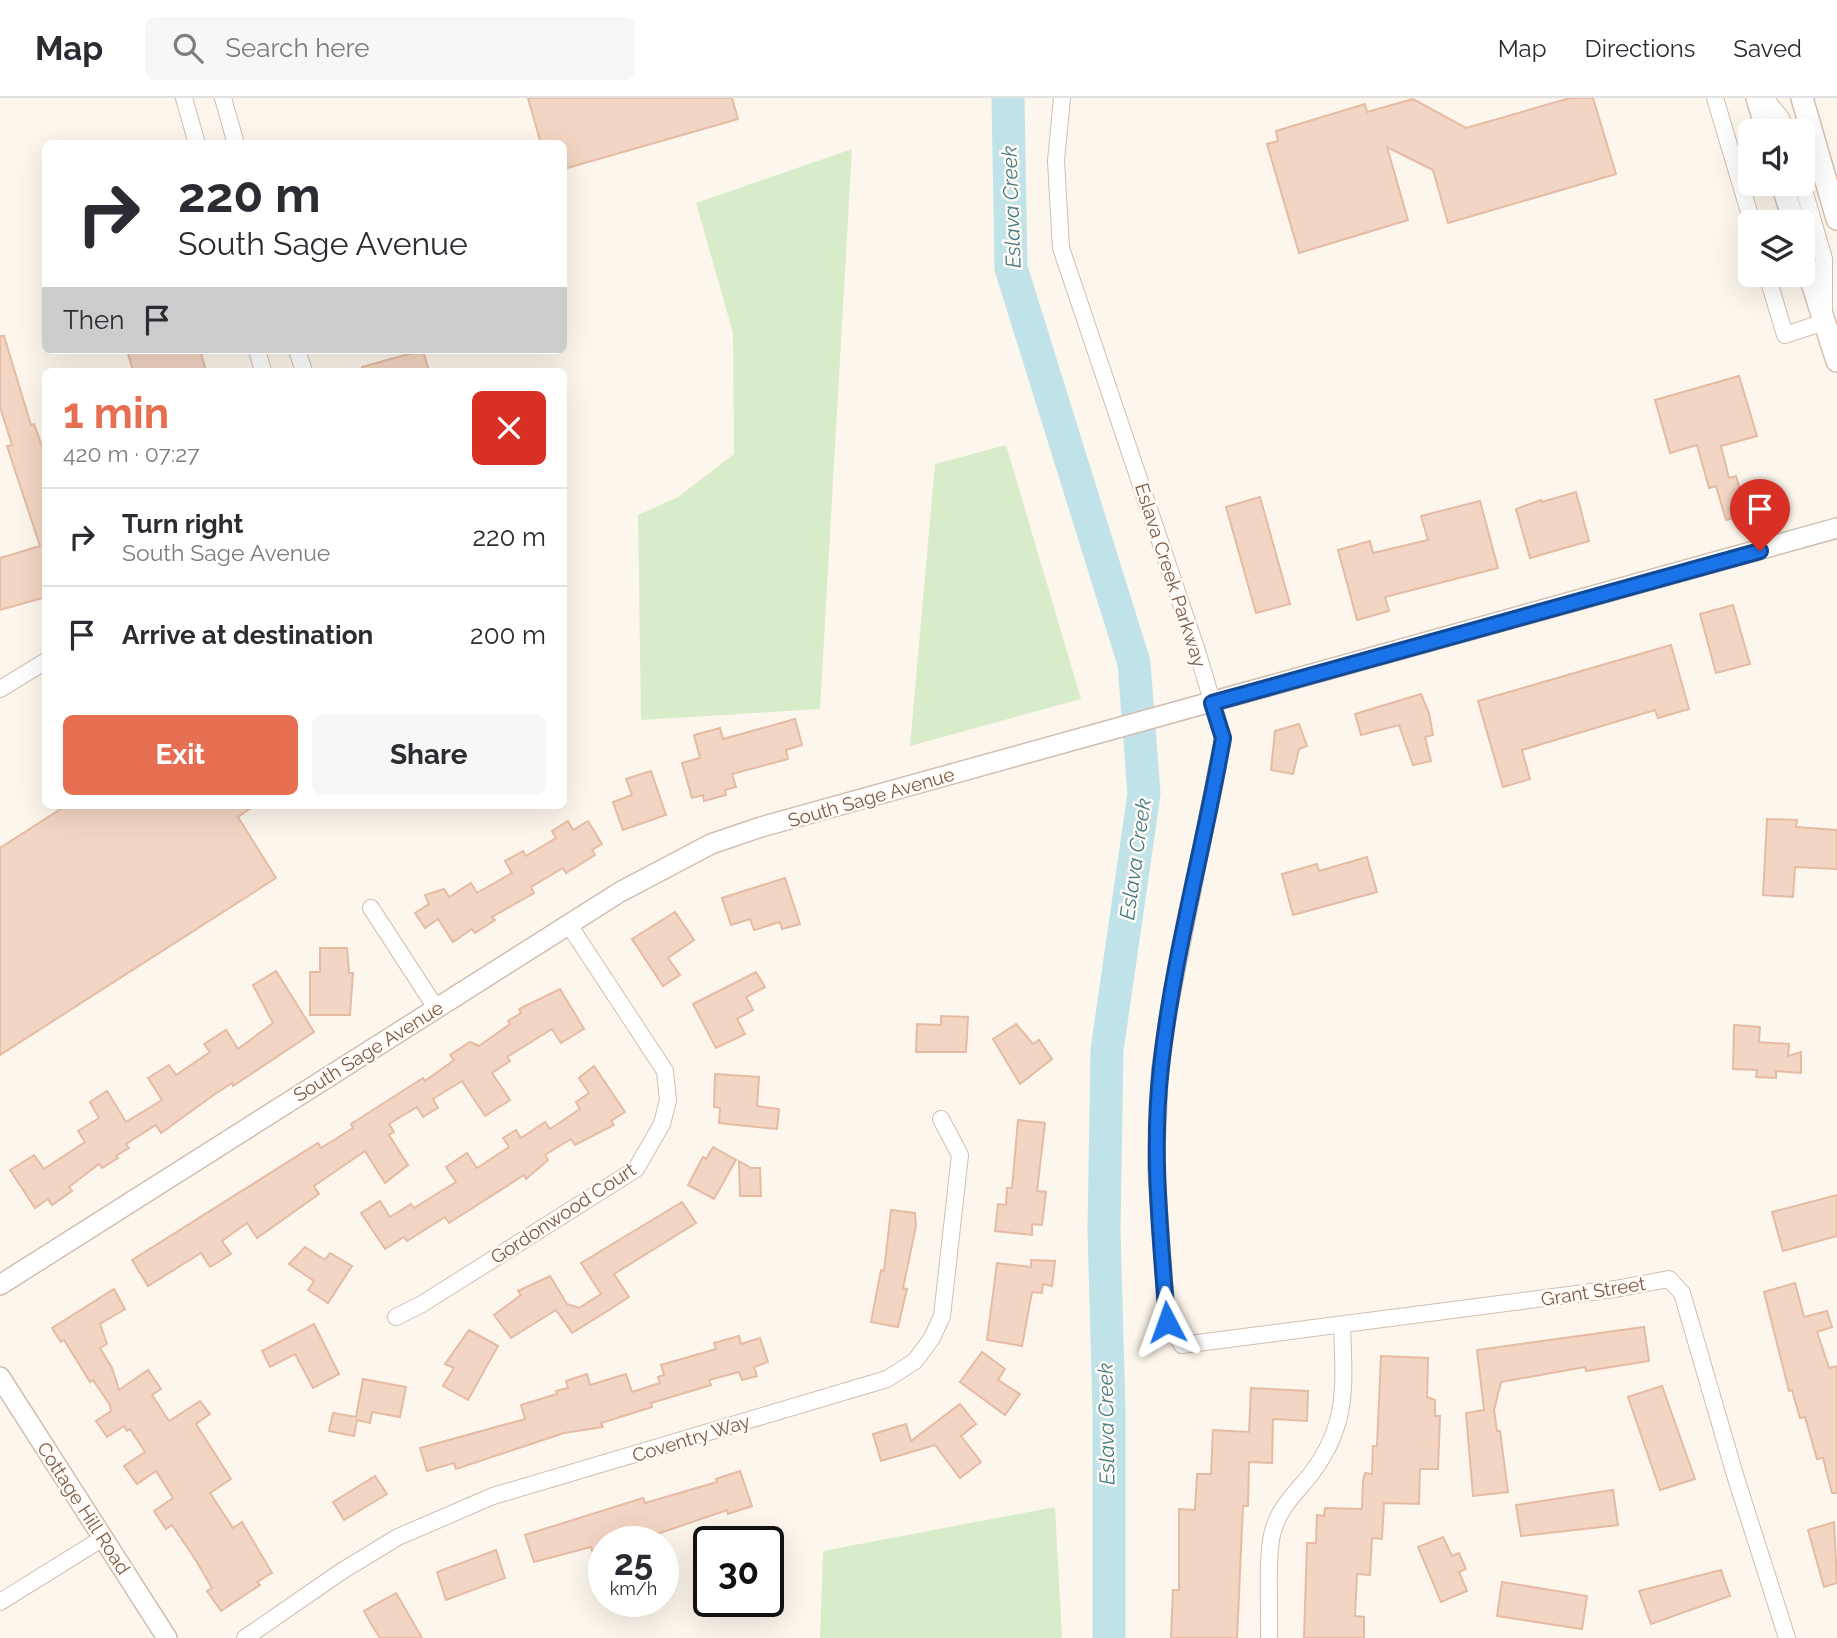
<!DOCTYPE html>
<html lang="en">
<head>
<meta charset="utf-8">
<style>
	:root { --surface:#fff; --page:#f7f7f7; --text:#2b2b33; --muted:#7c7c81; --line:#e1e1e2; --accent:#e76f51 }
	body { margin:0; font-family:Raleway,sans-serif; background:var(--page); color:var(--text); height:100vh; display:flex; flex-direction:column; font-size:26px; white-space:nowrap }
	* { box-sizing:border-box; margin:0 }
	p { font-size:23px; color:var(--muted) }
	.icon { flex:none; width:38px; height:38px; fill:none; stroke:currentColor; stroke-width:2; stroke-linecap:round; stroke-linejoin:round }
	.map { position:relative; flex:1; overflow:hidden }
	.drawer { position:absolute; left:42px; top:270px; width:525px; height:441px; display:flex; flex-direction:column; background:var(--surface); border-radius:10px; box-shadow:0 7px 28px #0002 }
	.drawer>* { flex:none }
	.hud { position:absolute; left:42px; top:42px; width:525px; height:214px; border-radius:10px; box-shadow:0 7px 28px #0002; background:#fff; color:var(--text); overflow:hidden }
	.controls { position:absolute; left:1738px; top:21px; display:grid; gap:14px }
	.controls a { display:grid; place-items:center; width:77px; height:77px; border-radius:10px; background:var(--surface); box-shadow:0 7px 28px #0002; font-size:35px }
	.speed { position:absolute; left:588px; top:1428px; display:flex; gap:14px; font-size:35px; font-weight:700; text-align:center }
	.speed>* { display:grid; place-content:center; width:91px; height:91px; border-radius:50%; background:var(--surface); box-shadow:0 7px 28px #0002; line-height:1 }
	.speed small { font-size:18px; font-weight:400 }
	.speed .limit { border:4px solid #111; border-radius:10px; background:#fff; color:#111 }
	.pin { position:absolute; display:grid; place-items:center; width:60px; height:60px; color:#fff; margin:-72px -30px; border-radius:50% 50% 50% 0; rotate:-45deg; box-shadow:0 0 7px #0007 }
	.pin .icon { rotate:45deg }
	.me { position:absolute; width:77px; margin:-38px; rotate:356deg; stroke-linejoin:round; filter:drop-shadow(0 0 5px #0008) }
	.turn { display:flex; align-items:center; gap:24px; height:147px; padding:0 21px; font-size:32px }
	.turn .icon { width:91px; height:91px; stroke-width:2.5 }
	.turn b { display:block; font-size:49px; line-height:60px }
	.then { display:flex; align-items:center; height:66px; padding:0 21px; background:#0003; gap:14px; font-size:26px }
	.round { display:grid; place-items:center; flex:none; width:74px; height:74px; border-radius:10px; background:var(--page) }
	.head { display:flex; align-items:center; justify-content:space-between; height:119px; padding:0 21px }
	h1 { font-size:42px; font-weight:700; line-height:52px; color:var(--accent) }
	.primary-button { display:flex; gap:14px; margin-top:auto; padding:14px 21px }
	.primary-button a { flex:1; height:80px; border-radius:10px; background:var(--accent); color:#fff; font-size:28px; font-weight:700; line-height:80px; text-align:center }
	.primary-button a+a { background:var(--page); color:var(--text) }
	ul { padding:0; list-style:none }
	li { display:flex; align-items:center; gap:21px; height:98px; padding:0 21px; border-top:2px solid var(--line) }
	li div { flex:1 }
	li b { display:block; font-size:26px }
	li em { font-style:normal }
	header { display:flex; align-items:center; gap:42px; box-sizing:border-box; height:98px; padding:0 35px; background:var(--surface); border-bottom:2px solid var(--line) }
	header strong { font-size:33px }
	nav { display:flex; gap:38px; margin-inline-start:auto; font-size:24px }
	.search { width:490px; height:63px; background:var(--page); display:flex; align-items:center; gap:18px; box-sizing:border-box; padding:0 24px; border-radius:10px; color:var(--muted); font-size:26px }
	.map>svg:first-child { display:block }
	.green { fill:#d8ecc9 }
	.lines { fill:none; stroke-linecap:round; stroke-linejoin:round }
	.river { stroke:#bfe3e8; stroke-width:33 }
	.building { fill:#f3d5c3; stroke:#e6bba3; stroke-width:2 }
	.minor-casing { stroke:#d1beb0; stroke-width:18 }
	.tertiary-casing { stroke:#d1beb0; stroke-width:22 }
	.secondary-casing { stroke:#d6c0b0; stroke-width:24 }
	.minor { stroke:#fff; stroke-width:16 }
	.tertiary { stroke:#fff; stroke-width:19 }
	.secondary { stroke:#fff; stroke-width:21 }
	.route-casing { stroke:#114b97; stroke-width:18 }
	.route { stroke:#1a73e8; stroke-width:12 }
	.labels { text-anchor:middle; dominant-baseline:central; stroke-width:5; stroke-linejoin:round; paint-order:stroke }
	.street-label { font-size:19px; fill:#7a5c4d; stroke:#fffaf3 }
	.water-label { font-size:21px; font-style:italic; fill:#437c86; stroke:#fffaf3 }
</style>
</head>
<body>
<header>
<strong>Map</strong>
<div class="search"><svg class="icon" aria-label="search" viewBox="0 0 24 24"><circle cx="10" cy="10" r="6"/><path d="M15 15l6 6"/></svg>Search here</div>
<nav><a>Map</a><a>Directions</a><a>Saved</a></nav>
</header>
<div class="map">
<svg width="1837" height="1540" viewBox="0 0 1837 1540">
	<rect width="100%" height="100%" fill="#fdf6ec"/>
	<!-- green -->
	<g class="green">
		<path d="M 852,51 L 820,611 L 641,622 L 638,417 L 678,399 L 734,356 L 733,235 L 696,105 Z"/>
		<path d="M 1006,347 L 1081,601 L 910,648 L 935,366 Z"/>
		<path d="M 1055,1409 L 1062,1540 L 820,1540 L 823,1453 Z"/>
	</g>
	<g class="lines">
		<!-- river -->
		<path class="river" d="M 1008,0 L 1011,170 L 1134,565 L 1144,696 L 1107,952 L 1104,1132 L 1109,1312 L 1109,1540"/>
	</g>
	<!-- building -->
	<g class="building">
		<path d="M 528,0 L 732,0 L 738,21 L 564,71 L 564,46 L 541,46 Z"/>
		<path d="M 1570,0 L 1593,0 L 1616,76 L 1448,125 L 1433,72 L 1387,49 L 1408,122 L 1299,155 L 1267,46 L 1278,43 L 1276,33 L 1365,6 L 1367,14 L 1413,1 L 1466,30 Z"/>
		<path d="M 0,238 L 4,238 L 31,327 L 34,326 L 46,359 L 46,499 L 0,512 L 0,460 L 40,448 L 7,348 L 12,347 L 0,309 Z"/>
		<path d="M 127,252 L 200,252 L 206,273 L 133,273 Z"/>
		<path d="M 423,252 L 429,273 L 362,273 L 362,269 Z"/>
		<path d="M 1739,278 L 1757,338 L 1721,348 L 1729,380 L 1736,378 L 1747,416 L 1726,422 L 1716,388 L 1709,390 L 1697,347 L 1670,355 L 1655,302 Z"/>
		<path d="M 1576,394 L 1589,443 L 1530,460 L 1516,411 L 1541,402 L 1542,404 Z"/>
		<path d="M 1260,399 L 1290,506 L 1256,515 L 1226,409 Z"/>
		<path d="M 1480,403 L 1498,470 L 1385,499 L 1389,513 L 1357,522 L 1338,452 L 1370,443 L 1373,455 L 1428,442 L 1421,418 Z"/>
		<path d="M 1733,507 L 1750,566 L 1716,575 L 1700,516 Z"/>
		<path d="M 1671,547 L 1689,611 L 1658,620 L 1655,612 L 1522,652 L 1530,681 L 1503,689 L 1478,603 Z"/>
		<path d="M 1421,596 L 1429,615 L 1433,637 L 1425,639 L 1431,663 L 1413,667 L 1399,627 L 1361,637 L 1355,616 Z"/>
		<path d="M 795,621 L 802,647 L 786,652 L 788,661 L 732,676 L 736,689 L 725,692 L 726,697 L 704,703 L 703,697 L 692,700 L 682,665 L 700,660 L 694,637 L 720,630 L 723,641 Z"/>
		<path d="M 1299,626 L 1307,648 L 1299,651 L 1293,676 L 1271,672 L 1275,633 Z"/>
		<path d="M 651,673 L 666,717 L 623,732 L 613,704 L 632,697 L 626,681 Z"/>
		<path d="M 67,707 L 255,707 L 238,719 L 276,780 L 0,957 L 0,750 Z"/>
		<path d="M 1767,721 L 1797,722 L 1796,729 L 1837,732 L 1837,771 L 1795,769 L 1793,799 L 1763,797 Z"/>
		<path d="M 568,723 L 573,732 L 588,723 L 602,746 L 592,752 L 595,757 L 566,775 L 563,770 L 531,789 L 534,795 L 492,819 L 495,822 L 475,835 L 472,831 L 453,844 L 438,821 L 425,830 L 415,815 L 429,806 L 425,797 L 444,791 L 449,799 L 471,785 L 477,795 L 512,775 L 505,763 L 523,753 L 526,758 L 556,740 L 552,733 Z"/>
		<path d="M 1367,759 L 1377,794 L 1293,817 L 1282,776 L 1317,766 L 1319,773 Z"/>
		<path d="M 785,780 L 800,826 L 782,831 L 780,824 L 754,832 L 750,821 L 731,827 L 722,800 Z"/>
		<path d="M 675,814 L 694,842 L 668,860 L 680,877 L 663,888 L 632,841 Z"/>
		<path d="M 320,850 L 347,850 L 349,875 L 353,875 L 350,917 L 310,917 L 310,874 L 320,874 Z"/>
		<path d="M 276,873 L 314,934 L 233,988 L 232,985 L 215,996 L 161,1035 L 156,1027 L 126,1046 L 129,1050 L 116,1058 L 118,1060 L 102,1070 L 99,1066 L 69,1089 L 72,1093 L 52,1107 L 48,1101 L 35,1110 L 10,1072 L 34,1057 L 44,1071 L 85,1044 L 78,1033 L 99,1020 L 90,1004 L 107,993 L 126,1024 L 162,1002 L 148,980 L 169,967 L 176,977 L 210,954 L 204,946 L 226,932 L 238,951 L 273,925 L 253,887 Z"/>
		<path d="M 756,874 L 765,889 L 746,899 L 753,912 L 737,921 L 745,936 L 716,950 L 693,906 Z"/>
		<path d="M 560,891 L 584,931 L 561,945 L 552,931 L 507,959 L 510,963 L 492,975 L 510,1002 L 485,1018 L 462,983 L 433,1001 L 438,1010 L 423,1019 L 417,1009 L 389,1026 L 394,1034 L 389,1037 L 408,1067 L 385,1085 L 365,1053 L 314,1088 L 319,1096 L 257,1140 L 247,1125 L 222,1143 L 231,1156 L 220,1163 L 210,1169 L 201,1155 L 148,1188 L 132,1162 L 318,1045 L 321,1050 L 353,1030 L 351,1026 L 423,980 L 425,983 L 454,962 L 450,957 L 470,944 L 479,948 L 510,926 L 508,923 L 521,915 L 519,911 Z"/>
		<path d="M 941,918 L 968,919 L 966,954 L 916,954 L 917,926 L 941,927 Z"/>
		<path d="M 1016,926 L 1033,946 L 1039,942 L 1052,961 L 1020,986 L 993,941 Z"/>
		<path d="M 1734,927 L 1760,929 L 1759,944 L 1789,946 L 1788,958 L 1801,954 L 1801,975 L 1776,973 L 1776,980 L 1756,979 L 1757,972 L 1733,971 Z"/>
		<path d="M 594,968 L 625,1014 L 611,1023 L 614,1027 L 575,1047 L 571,1041 L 545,1057 L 548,1062 L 526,1081 L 524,1077 L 449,1125 L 445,1119 L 407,1143 L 404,1139 L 385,1151 L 361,1115 L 380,1103 L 390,1119 L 411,1106 L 414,1110 L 456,1084 L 446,1069 L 467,1055 L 477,1070 L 509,1049 L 503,1040 L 516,1032 L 521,1040 L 545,1024 L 550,1031 L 580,1011 L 576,1004 L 589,995 L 579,980 Z"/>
		<path d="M 715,976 L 759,979 L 757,1008 L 779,1011 L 777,1031 L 719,1025 L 720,1010 L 714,1009 Z"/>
		<path d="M 1018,1022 L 1045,1025 L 1037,1093 L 1046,1094 L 1042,1127 L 1032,1126 L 1032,1137 L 995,1133 L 998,1106 L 1006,1107 L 1007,1090 L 1012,1090 Z"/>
		<path d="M 713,1049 L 736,1062 L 714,1101 L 688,1087 L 703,1059 L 706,1061 Z"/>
		<path d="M 739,1063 L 751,1070 L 760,1070 L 761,1098 L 740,1098 Z"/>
		<path d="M 1837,1097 L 1837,1138 L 1783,1153 L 1772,1114 Z"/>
		<path d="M 682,1104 L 696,1125 L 614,1176 L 629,1199 L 606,1214 L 572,1235 L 556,1212 L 511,1240 L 494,1217 L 521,1197 L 518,1193 L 550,1178 L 567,1206 L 579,1210 L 601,1196 L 581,1165 Z"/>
		<path d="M 891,1112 L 915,1115 L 916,1128 L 903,1190 L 907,1191 L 898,1229 L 871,1224 L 881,1172 L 884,1173 Z"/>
		<path d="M 305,1149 L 325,1162 L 330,1155 L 352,1168 L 328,1205 L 308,1192 L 314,1183 L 289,1166 Z"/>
		<path d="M 1031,1162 L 1055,1163 L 1052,1188 L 1043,1186 L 1042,1195 L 1032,1194 L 1022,1248 L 987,1242 L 997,1165 L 1031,1169 Z"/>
		<path d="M 1795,1185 L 1804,1219 L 1827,1213 L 1832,1229 L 1817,1234 L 1829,1270 L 1837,1268 L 1837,1395 L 1832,1395 L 1823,1360 L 1817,1361 L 1805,1319 L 1800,1320 L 1792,1292 L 1789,1293 L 1764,1194 Z"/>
		<path d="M 114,1191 L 125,1211 L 100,1226 L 107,1246 L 100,1250 L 112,1270 L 119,1292 L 148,1272 L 161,1291 L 152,1297 L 169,1323 L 200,1303 L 210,1316 L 196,1326 L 231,1381 L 210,1395 L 233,1430 L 242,1424 L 272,1475 L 257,1484 L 260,1487 L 221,1513 L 207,1493 L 212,1490 L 195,1461 L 172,1427 L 166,1431 L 154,1413 L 173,1400 L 156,1373 L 137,1386 L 124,1368 L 145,1354 L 130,1331 L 127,1333 L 124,1328 L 107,1339 L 96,1323 L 111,1313 L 110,1307 L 93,1282 L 90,1284 L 64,1242 L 61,1244 L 52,1230 Z"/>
		<path d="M 314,1226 L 339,1276 L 313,1290 L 295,1256 L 270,1269 L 262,1253 Z"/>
		<path d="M 1644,1229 L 1649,1263 L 1586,1273 L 1585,1269 L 1501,1284 L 1494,1312 L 1497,1333 L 1500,1333 L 1508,1394 L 1473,1398 L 1466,1315 L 1484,1312 L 1477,1252 Z"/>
		<path d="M 469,1232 L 498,1248 L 468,1302 L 443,1288 L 454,1270 L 445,1266 Z"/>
		<path d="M 739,1238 L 741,1246 L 760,1240 L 768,1264 L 754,1269 L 757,1278 L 742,1282 L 739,1274 L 709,1282 L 711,1287 L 651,1305 L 652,1309 L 601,1325 L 603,1329 L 564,1335 L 456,1371 L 454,1365 L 427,1373 L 420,1350 L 525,1321 L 521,1307 L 557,1296 L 556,1293 L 568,1290 L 566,1283 L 587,1276 L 590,1287 L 626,1276 L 632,1294 L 660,1285 L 658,1279 L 664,1277 L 661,1267 L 716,1251 L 714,1245 Z"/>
		<path d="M 982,1254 L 1005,1271 L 998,1282 L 1020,1296 L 1005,1317 L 960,1284 Z"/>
		<path d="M 1381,1258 L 1428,1260 L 1427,1299 L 1435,1302 L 1435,1318 L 1440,1318 L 1438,1371 L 1420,1371 L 1419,1406 L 1384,1405 L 1382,1441 L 1372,1440 L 1370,1477 L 1357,1476 L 1355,1518 L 1364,1519 L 1364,1540 L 1304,1540 L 1307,1445 L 1316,1445 L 1317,1417 L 1324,1418 L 1325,1410 L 1362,1411 L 1363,1383 L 1365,1375 L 1372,1376 L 1373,1348 L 1377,1348 Z"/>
		<path d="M 363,1281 L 406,1289 L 400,1319 L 372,1314 L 370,1325 L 357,1322 L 354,1338 L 329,1333 L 333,1315 L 356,1319 Z"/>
		<path d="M 1662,1288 L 1695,1381 L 1660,1392 L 1628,1299 Z"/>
		<path d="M 1251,1290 L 1308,1293 L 1307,1323 L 1273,1321 L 1272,1365 L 1249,1364 L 1248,1408 L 1243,1408 L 1237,1540 L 1171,1540 L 1173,1492 L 1179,1492 L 1179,1411 L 1195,1412 L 1197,1376 L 1211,1376 L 1213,1332 L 1249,1334 Z"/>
		<path d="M 960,1306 L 976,1326 L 961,1338 L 981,1364 L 960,1380 L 935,1347 L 881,1363 L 873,1336 L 906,1326 L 911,1343 Z"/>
		<path d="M 740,1373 L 752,1408 L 728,1416 L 727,1412 L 634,1444 L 604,1444 L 604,1476 L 599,1477 L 591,1449 L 534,1464 L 525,1437 L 643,1400 L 645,1405 L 717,1384 L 716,1381 Z"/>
		<path d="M 375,1378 L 387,1396 L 344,1422 L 333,1404 Z"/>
		<path d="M 1613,1392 L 1618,1427 L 1521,1438 L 1516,1407 Z"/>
		<path d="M 1834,1424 L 1837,1485 L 1824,1489 L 1808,1432 Z"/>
		<path d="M 1443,1439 L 1452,1458 L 1459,1455 L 1466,1471 L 1459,1474 L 1467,1493 L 1441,1504 L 1418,1449 Z"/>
		<path d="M 496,1452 L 505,1480 L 446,1502 L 437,1474 Z"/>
		<path d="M 1721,1472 L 1730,1498 L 1651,1526 L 1639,1493 Z"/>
		<path d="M 1502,1484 L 1587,1498 L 1582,1531 L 1497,1518 Z"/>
		<path d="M 396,1495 L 403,1507 L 422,1540 L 380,1540 L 371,1526 L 364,1513 Z"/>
	</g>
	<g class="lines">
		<defs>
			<g id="minor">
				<path d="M 184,0 L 197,46"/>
				<path d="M 223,0 L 236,46"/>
				<path d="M 1062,0 L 1056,63 L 1061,150 L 1198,556 L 1223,640 L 1169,911 L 1160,971 L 1156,1069 L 1167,1224 L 1182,1247 L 1615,1191 L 1669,1181 L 1682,1195 L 1735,1377 L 1787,1540"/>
				<path d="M 1715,0 L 1752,124"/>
				<path d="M 1765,0 L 1781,20 L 1786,33"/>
				<path d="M 1767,177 L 1785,237 L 1824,224 L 1824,161 L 1802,85"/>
				<path d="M 257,252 L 263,273"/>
				<path d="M 297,252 L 304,273"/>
				<path d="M 0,591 L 46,563"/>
				<path d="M 371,810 L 436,910"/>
				<path d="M 396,1219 L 422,1206 L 636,1071 L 662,1026 L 668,1002 L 665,973 L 569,827"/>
				<path d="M 0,1504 L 103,1440"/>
				<path d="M 245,1540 L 342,1473 L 398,1439 L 493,1398 L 887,1281 L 915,1263 L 932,1240 L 942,1218 L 960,1057 L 941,1021"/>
				<path d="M 1269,1540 C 1270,1513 1266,1456 1273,1433 C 1280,1408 1296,1395 1311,1376 C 1349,1326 1344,1287 1342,1228"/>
			</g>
			<g id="tertiary">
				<path d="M 0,1187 L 620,794 L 711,746 L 761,729 L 1837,430"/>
				<path d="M 0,1279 L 167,1540"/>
			</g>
			<g id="secondary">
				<path d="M 1757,0 L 1767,33"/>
				<path d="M 1802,0 L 1837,121"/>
				<path d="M 1782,86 L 1794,124"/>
				<path d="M 1802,154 L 1837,263"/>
			</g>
		</defs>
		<!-- minor casing -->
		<use href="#minor" class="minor-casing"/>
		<!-- tertiary casing -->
		<use href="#tertiary" class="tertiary-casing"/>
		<!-- secondary casing -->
		<use href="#secondary" class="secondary-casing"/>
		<!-- minor -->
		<use href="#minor" class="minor"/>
		<!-- tertiary -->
		<use href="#tertiary" class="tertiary"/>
		<!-- secondary -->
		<use href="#secondary" class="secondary"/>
	</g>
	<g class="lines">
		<defs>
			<path id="route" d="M 1167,1224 C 1161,1139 1151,1054 1161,969 C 1173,858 1204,750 1223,640 L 1212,605 L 1760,453"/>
		</defs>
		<!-- route casing -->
		<use href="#route" class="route-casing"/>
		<!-- route -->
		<use href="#route" class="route"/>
	</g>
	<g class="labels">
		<!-- street labels -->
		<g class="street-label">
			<text transform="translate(1171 477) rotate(72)">Eslava Creek Parkway</text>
			<text transform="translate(871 699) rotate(-16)">South Sage Avenue</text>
			<text transform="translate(368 953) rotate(-32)">South Sage Avenue</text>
			<text transform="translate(563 1115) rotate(-33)">Gordonwood Court</text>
			<text transform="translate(1593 1193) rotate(-9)">Grant Street</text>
			<text transform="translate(691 1340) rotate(-17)">Coventry Way</text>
			<text transform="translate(84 1410) rotate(57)">Cottage Hill Road</text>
		</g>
		<!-- water labels -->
		<g class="water-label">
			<text transform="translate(1011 109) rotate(-92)">Eslava Creek</text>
			<text transform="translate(1135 761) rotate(-82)">Eslava Creek</text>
			<text transform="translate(1106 1326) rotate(-91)">Eslava Creek</text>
		</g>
	</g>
</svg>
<div class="controls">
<a><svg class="icon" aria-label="sound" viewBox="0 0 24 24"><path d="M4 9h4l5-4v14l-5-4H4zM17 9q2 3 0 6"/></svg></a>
<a><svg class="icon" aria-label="layers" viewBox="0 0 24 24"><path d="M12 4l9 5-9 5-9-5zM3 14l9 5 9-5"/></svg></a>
</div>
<div class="speed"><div>25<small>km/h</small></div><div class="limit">30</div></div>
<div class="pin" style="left:1760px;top:453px;background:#d93025"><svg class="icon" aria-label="arrive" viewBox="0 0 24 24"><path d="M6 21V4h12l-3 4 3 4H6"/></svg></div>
<svg class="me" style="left:1167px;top:1224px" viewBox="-20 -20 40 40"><path d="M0-17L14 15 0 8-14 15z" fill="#1a73e8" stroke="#fff" stroke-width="4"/></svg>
<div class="hud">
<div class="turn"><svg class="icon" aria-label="right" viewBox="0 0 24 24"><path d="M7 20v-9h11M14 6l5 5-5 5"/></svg><div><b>220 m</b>South Sage Avenue</div></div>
<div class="then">Then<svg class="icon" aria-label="arrive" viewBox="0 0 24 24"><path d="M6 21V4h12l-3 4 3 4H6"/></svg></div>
</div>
<section class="drawer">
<div class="head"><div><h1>1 min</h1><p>420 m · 07:27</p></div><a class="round" style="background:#d93025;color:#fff"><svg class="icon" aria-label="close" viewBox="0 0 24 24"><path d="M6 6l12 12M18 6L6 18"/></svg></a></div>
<ul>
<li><svg class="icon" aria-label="right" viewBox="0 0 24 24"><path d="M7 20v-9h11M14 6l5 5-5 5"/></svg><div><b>Turn right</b><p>South Sage Avenue</p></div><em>220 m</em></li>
<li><svg class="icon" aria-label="arrive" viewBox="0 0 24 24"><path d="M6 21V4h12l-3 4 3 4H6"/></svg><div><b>Arrive at destination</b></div><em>200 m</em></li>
</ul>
<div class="primary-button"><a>Exit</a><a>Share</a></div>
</section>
</div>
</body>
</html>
